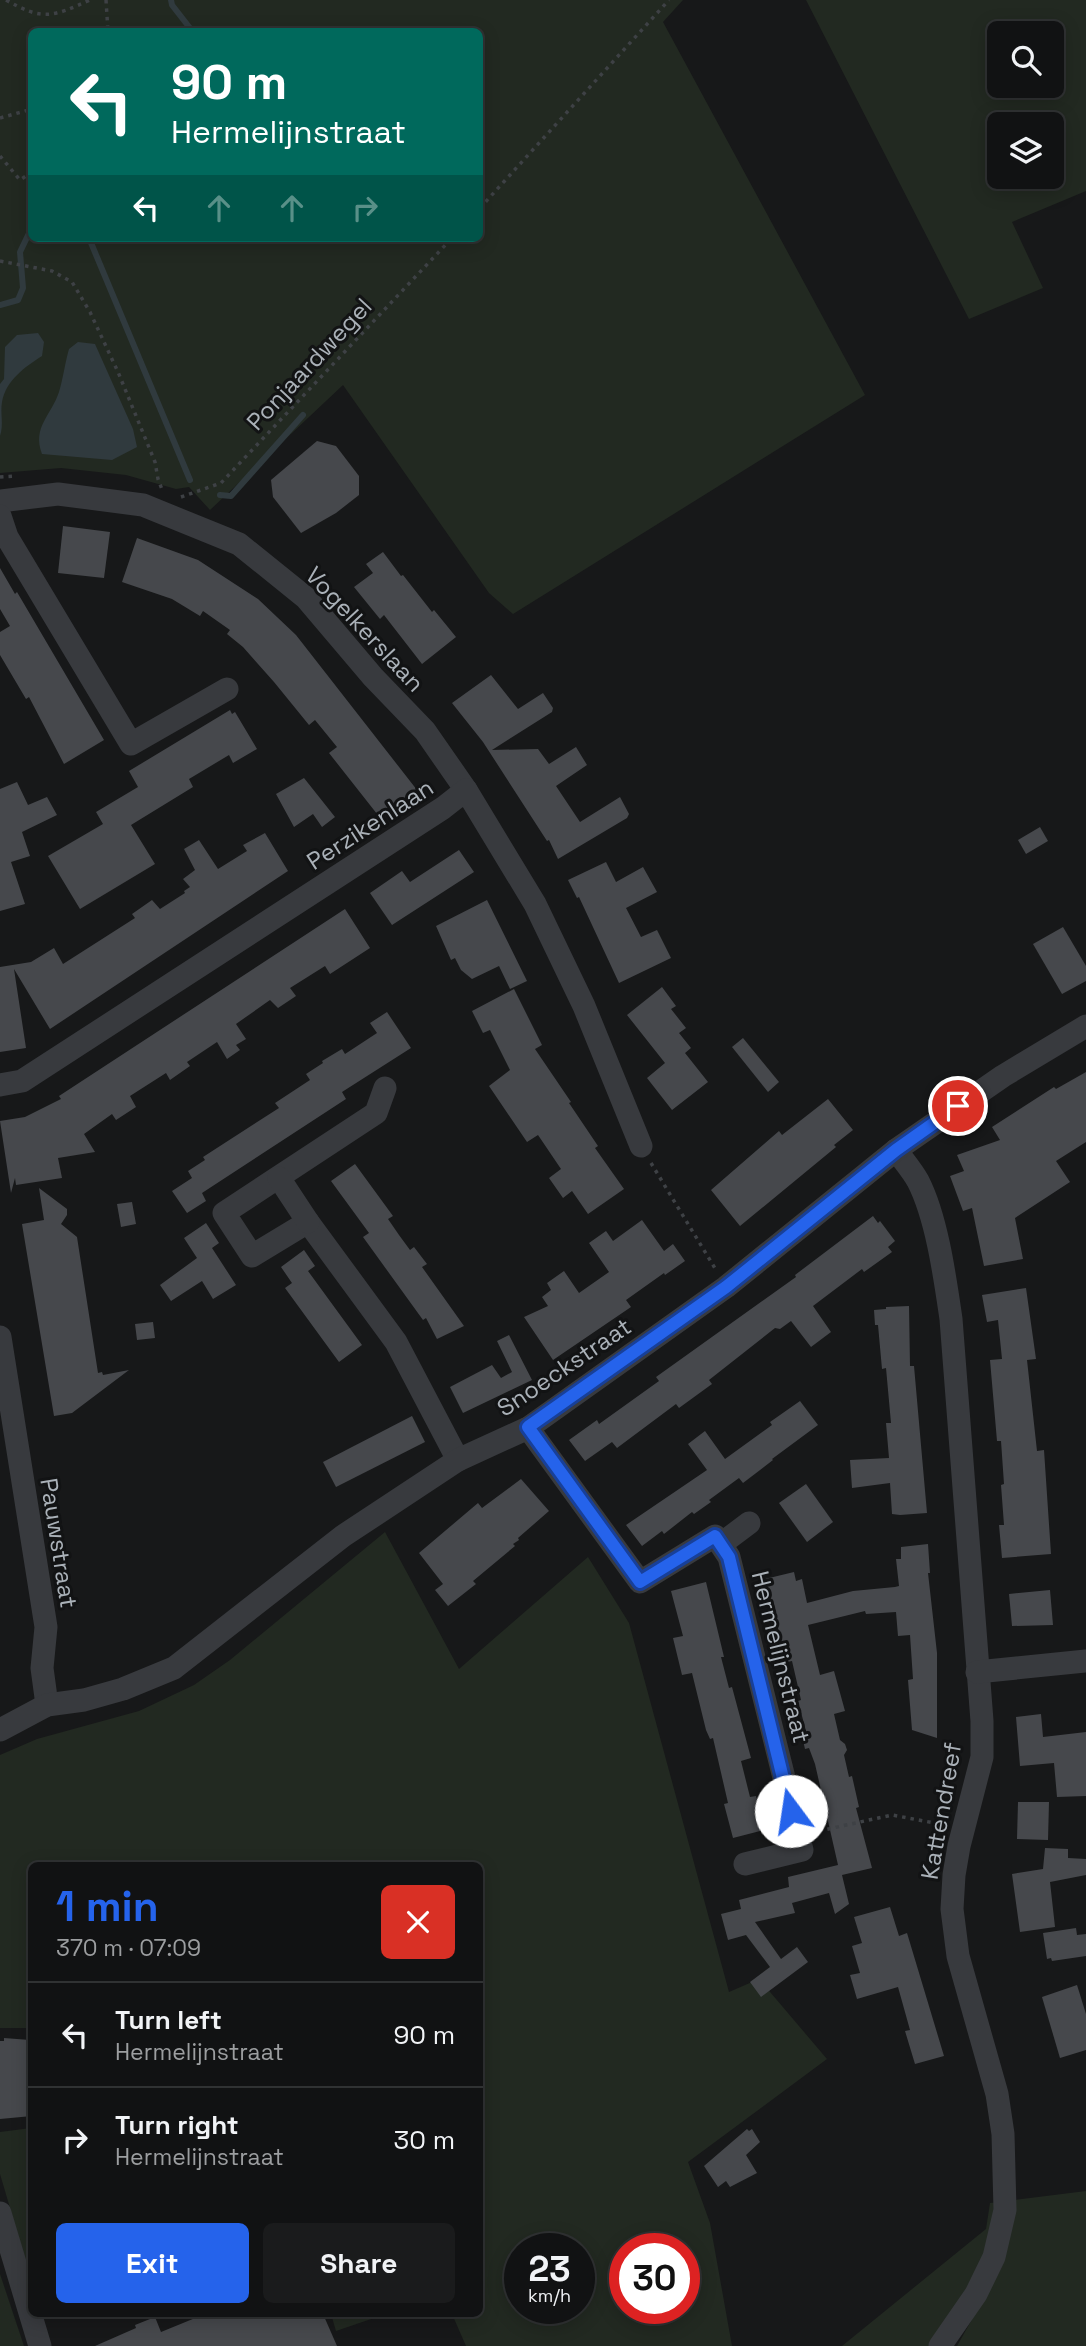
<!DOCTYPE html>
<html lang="en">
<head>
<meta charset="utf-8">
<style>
	:root { --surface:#111213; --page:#1a1b1c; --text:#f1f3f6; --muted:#9c9ea0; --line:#303233; --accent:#2563eb }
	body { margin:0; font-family:"Space Grotesk",sans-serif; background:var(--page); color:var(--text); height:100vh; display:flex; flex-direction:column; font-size:26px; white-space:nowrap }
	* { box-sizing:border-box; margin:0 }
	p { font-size:23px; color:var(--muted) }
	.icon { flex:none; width:38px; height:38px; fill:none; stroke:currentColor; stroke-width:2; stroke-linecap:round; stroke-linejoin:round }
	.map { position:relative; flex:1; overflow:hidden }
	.drawer { position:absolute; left:28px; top:1862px; width:455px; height:455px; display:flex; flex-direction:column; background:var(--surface); border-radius:10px; box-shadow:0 4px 18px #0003,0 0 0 2px var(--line) }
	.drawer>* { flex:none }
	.top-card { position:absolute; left:28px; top:28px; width:455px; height:214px; border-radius:10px; box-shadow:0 4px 18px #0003,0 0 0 2px var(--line); background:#00695c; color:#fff; overflow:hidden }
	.buttons { position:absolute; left:987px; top:21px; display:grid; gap:14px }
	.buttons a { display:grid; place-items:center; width:77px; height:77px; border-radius:10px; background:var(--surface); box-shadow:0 4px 18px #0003,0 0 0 2px var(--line); font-size:35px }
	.speed { position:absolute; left:504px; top:2233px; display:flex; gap:14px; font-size:35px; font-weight:700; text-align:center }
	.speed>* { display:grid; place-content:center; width:91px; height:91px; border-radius:50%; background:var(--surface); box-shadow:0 4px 18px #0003,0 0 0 2px var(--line); line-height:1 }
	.speed small { font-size:18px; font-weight:400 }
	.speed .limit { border:10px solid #d22; background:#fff; color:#111 }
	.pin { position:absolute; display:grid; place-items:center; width:60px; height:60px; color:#fff; margin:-30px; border:4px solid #fff; border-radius:50%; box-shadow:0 2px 7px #0007 }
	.me { position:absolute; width:77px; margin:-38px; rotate:346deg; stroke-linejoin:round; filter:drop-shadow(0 0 5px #0008) }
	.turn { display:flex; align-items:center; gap:24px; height:147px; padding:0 28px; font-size:32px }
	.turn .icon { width:91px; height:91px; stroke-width:2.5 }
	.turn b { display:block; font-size:49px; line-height:60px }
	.lanes { display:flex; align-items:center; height:66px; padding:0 28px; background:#0003; justify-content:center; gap:35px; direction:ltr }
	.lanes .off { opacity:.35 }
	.round { display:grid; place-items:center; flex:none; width:74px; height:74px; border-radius:10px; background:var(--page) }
	.head { display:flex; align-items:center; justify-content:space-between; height:119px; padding:0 28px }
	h1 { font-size:42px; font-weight:700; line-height:52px; color:var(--accent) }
	.action { display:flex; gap:14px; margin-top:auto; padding:14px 28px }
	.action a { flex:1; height:80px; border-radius:10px; background:var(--accent); color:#fff; font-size:28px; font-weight:700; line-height:80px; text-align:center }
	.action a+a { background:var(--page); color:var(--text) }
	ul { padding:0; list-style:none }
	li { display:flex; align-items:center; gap:21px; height:105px; padding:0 28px; border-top:2px solid var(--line) }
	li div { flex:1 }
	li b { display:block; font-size:26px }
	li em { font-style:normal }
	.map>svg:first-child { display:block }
	.green { fill:#222921; fill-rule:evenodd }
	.water { fill:#303a3e }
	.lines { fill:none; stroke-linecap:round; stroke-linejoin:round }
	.stream { stroke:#303a3e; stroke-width:6 }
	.building { fill:#46484c }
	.path { stroke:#3e4145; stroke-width:3.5; stroke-dasharray:3.5 5; stroke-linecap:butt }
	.minor { stroke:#383a3e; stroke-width:23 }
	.route-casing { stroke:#184099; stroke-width:18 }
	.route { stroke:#2563eb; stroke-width:12 }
	.labels { text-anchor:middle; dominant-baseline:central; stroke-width:6; stroke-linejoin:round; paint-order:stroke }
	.street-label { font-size:24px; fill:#aab1b8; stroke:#121314 }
</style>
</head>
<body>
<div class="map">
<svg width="1086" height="2346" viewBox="0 0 1086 2346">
	<rect width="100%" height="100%" fill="#171819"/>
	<!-- green -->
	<g class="green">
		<path d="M 0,0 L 683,0 L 663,22 L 865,395 L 513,614 L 489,593 L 343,385 L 210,510 L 189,487 L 176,489 L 126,475 L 61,468 L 0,473 ZM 32,32 L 480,32 L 480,238 L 32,238 Z"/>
		<path d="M 806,0 L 1086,0 L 1086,191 L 1012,222 L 1043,288 L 969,319 ZM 999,33 L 1052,33 L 1052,86 L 999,86 ZM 999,124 L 1052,124 L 1052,177 L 999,177 Z"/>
		<path d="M 385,1532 L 459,1669 L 588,1557 L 629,1623 L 729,1992 L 759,1979 L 827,2059 L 688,2162 L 710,2223 L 732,2346 L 466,2346 L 452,2314 L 480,2314 L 480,1866 L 32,1866 L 31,2028 L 0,2028 L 0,1755 L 37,1739 L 139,1711 L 194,1685 L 230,1660 ZM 520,2249 L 579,2249 L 579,2308 L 520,2308 ZM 625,2249 L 684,2249 L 684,2308 L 625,2308 Z"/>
		<path d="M 31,2128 L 31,2279 L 0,2174 L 0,2132 Z"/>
		<path d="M 1086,2191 L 1086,2346 L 957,2346 L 992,2284 L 1015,2200 Z"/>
		<path d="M 1000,2202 L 982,2271 L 932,2346 L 842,2346 L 986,2229 L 990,2203 Z"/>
		<path d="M 0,2274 L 24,2346 L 0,2346 Z"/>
		<path d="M 331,2314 L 446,2314 L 380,2316 L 336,2331 Z"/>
	</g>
	<!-- water -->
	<g class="water">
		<path d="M 38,333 L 44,342 L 42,356 C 25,367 6,380 2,402 C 0,413 4,425 0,436 L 0,384 L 4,379 L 5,347 L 17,335 Z"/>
		<path d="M 78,342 L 95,344 L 133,429 L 137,447 L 112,460 L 42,454 C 32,427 51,416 59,392 C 63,379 65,363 69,349 Z"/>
	</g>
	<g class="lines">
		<!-- stream -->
		<g class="stream">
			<path d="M 171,0 L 172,5 L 193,32"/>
			<path d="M 89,238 L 190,480"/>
			<path d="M 0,305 L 18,300 L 23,288 L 20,252 L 32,227"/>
			<path d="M 220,495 L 231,496 L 303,415"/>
		</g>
	</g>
	<!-- building -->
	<g class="building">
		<path d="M 317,441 L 336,446 L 359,476 L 359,495 L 336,513 L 301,533 L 273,497 L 271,480 Z"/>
		<path d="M 63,526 L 110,532 L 104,578 L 58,573 Z"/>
		<path d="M 137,538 L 198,560 L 258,599 L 296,635 L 417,790 L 381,819 L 329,753 L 337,747 L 315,720 L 309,725 L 274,682 L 243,647 L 227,634 L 230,630 L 203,611 L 200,616 L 172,599 L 122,582 Z"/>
		<path d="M 383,552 L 401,576 L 403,575 L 432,612 L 434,610 L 456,637 L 422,664 L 384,615 L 380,619 L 354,587 L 373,573 L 366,564 Z"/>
		<path d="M 0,568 L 15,594 L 17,592 L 104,740 L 64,764 L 29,697 L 26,699 L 0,655 L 0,632 L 10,626 L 0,609 Z"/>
		<path d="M 491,675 L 518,709 L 543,693 L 553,708 L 552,712 L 492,750 L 538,749 L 549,764 L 576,747 L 587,765 L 556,786 L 580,822 L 620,797 L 629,814 L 627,818 L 558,859 L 549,840 L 547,841 L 483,742 L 452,703 Z"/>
		<path d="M 230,710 L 232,714 L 235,712 L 257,749 L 233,763 L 229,755 L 189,779 L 193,787 L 131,825 L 155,864 L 80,909 L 48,856 L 103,824 L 96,812 L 138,787 L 129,771 Z"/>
		<path d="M 304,778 L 335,817 L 322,827 L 313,814 L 294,827 L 276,794 Z"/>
		<path d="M 17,782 L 28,805 L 47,797 L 57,815 L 22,832 L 30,856 L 11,862 L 25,904 L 0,911 L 0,789 Z"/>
		<path d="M 1040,827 L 1048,841 L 1026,854 L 1018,840 Z"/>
		<path d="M 265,833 L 288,871 L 50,1029 L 14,969 L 26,1048 L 0,1052 L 0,967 L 31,962 L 54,948 L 63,964 L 135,918 L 132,914 L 152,900 L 160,909 L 185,893 L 184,891 L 190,887 L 183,879 L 195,870 L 184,849 L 199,840 L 218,869 L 247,851 L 243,845 Z"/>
		<path d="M 459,850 L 474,872 L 392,925 L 370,893 L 402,871 L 410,882 Z"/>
		<path d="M 606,862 L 616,882 L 643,867 L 657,892 L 626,908 L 641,937 L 657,930 L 671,958 L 619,983 L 579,897 L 577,898 L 568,880 Z"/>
		<path d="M 487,900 L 527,981 L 510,989 L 499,966 L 472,979 L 461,970 L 455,958 L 451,960 L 436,926 Z"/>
		<path d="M 345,909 L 370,948 L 330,974 L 325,966 L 290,988 L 296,996 L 278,1008 L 270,1000 L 236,1024 L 246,1039 L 236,1045 L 240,1050 L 227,1059 L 217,1042 L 187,1062 L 190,1066 L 170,1080 L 166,1073 L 130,1096 L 136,1107 L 116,1120 L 112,1114 L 84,1134 L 95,1152 L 58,1158 L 62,1178 L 16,1185 L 15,1178 L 11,1193 L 0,1121 L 25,1117 L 61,1099 L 59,1096 Z"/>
		<path d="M 1063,927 L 1086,966 L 1086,981 L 1062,994 L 1033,944 Z"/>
		<path d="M 662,987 L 676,1006 L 671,1009 L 686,1028 L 679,1033 L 691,1048 L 685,1053 L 708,1082 L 672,1110 L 647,1078 L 665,1063 L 627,1015 Z"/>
		<path d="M 514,989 L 542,1045 L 535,1049 L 571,1102 L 569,1103 L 598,1146 L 595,1148 L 624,1189 L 588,1214 L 572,1191 L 563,1198 L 549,1178 L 561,1169 L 538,1135 L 527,1142 L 489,1086 L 510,1070 L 490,1030 L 483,1033 L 472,1011 Z"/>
		<path d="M 387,1012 L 411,1048 L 342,1092 L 346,1099 L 202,1193 L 206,1201 L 187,1213 L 172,1191 L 192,1178 L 188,1171 L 205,1160 L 203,1157 L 279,1108 L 275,1103 L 310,1080 L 306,1074 L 323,1063 L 322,1061 L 342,1049 L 345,1054 L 377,1033 L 370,1023 Z"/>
		<path d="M 743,1038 L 779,1082 L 768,1092 L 732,1047 Z"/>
		<path d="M 1086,1072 L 1086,1142 L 1056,1161 L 1070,1182 L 1015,1218 L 1023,1259 L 984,1266 L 972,1208 L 963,1211 L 950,1176 L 964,1171 L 957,1155 L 1000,1140 L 992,1127 L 1054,1087 L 1056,1089 Z"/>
		<path d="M 828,1099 L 853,1130 L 834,1145 L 836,1147 L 740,1226 L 711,1190 L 779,1131 L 782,1135 Z"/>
		<path d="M 355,1164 L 393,1216 L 388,1219 L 399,1235 L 410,1250 L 414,1247 L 427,1264 L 422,1267 L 464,1326 L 437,1339 L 426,1318 L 423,1320 L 363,1237 L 369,1233 L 331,1181 Z"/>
		<path d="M 39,1188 L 67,1209 L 67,1215 L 61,1224 L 77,1237 L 98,1373 L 102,1372 L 103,1375 L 129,1370 L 72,1413 L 54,1416 L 22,1224 L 44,1220 Z"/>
		<path d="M 132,1202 L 136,1224 L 121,1227 L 117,1204 Z"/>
		<path d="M 873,1216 L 878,1223 L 880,1221 L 895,1241 L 888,1247 L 892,1252 L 864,1272 L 862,1269 L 813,1306 L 831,1332 L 811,1347 L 791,1321 L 780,1329 L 775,1328 L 709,1380 L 712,1384 L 679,1408 L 676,1404 L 617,1448 L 612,1442 L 585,1461 L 569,1440 L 597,1420 L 599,1424 L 659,1381 L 656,1377 L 796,1277 L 795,1275 Z"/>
		<path d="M 642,1220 L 664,1251 L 673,1244 L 685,1261 L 665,1275 L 664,1273 L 626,1300 L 631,1307 L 553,1360 L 524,1317 L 548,1306 L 542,1297 L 551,1290 L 547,1283 L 564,1271 L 579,1293 L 609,1272 L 589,1243 L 606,1231 L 613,1241 Z"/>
		<path d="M 206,1223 L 219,1243 L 212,1248 L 236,1285 L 213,1299 L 202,1281 L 171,1301 L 160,1285 L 197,1258 L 184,1238 Z"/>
		<path d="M 304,1250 L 315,1266 L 308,1271 L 362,1345 L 339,1362 L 285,1288 L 292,1283 L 281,1267 Z"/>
		<path d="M 1026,1288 L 1036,1359 L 1027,1360 L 1037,1451 L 1044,1450 L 1051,1554 L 1002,1558 L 999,1525 L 1004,1525 L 1001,1485 L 1004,1484 L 1001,1441 L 997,1441 L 990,1360 L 1002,1359 L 998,1320 L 987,1322 L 982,1295 Z"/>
		<path d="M 909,1306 L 910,1366 L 914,1366 L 927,1513 L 900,1515 L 892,1514 L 890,1483 L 852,1488 L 850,1460 L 889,1458 L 886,1423 L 891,1423 L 886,1368 L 882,1369 L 878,1325 L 875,1325 L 874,1310 L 886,1309 L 886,1307 Z"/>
		<path d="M 153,1322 L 155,1338 L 137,1340 L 135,1324 Z"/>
		<path d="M 509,1335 L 532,1380 L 463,1413 L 450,1387 L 492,1365 L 501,1378 L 512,1372 L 497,1341 Z"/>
		<path d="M 800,1401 L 818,1425 L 772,1459 L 773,1460 L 743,1483 L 739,1478 L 709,1500 L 711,1502 L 694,1514 L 692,1512 L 664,1534 L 662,1531 L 642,1546 L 626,1525 L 707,1470 L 688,1444 L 705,1431 L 725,1459 L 772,1425 L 770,1422 Z"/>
		<path d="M 412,1416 L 425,1442 L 336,1487 L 323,1462 Z"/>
		<path d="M 521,1479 L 549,1511 L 518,1538 L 519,1540 L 513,1544 L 515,1546 L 473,1581 L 476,1584 L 448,1606 L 435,1590 L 443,1584 L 419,1553 L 478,1503 L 482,1508 Z"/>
		<path d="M 806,1484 L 833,1522 L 807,1542 L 779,1503 Z"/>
		<path d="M 928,1544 L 930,1573 L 928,1573 L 937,1653 L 937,1738 L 912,1730 L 908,1680 L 913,1679 L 910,1635 L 898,1636 L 896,1612 L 866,1614 L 865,1611 L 808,1625 L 820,1675 L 834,1671 L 845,1711 L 834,1714 L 840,1740 L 845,1744 L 847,1750 L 844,1755 L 849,1777 L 852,1776 L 859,1807 L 856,1808 L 872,1868 L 842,1875 L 849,1904 L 835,1914 L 829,1893 L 792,1903 L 795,1913 L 755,1922 L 781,1959 L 797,1947 L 808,1962 L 761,1997 L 750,1982 L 770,1967 L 746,1935 L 728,1940 L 721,1914 L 741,1909 L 739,1900 L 789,1887 L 788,1877 L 838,1865 L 815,1764 L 809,1748 L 805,1749 L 801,1732 L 806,1731 L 798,1701 L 801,1700 L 792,1661 L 787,1662 L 765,1579 L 794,1572 L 796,1581 L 802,1579 L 807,1603 L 853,1591 L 895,1587 L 899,1586 L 896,1559 L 901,1559 L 901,1547 Z"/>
		<path d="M 706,1582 L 724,1657 L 721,1657 L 729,1688 L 732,1687 L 751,1758 L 741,1761 L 750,1797 L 756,1796 L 764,1830 L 733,1838 L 724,1804 L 728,1803 L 713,1738 L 710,1739 L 706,1730 L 692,1673 L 682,1675 L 673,1638 L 683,1636 L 671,1591 Z"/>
		<path d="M 1050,1590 L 1053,1625 L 1012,1626 L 1009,1594 Z"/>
		<path d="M 1041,1714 L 1043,1737 L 1086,1732 L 1086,1796 L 1057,1797 L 1054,1763 L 1020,1766 L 1016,1717 Z"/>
		<path d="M 1018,1802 L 1049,1802 L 1048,1840 L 1017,1839 Z"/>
		<path d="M 1045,1848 L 1068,1849 L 1068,1858 L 1086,1859 L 1086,1875 L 1050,1882 L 1055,1927 L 1020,1932 L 1012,1874 L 1043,1869 Z"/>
		<path d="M 890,1907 L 899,1936 L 907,1933 L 944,2056 L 915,2064 L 905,2031 L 910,2030 L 898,1987 L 857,1999 L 850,1975 L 860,1973 L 852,1946 L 862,1943 L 854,1917 Z"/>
		<path d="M 1076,1928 L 1077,1935 L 1086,1934 L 1086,1956 L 1052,1961 L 1051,1958 L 1047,1959 L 1043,1933 Z"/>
		<path d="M 1077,1985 L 1086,2014 L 1086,2050 L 1060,2058 L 1042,1997 Z"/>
		<path d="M 4,2038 L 30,2040 L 32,2116 L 0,2119 L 0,2041 L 4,2041 Z"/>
		<path d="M 747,2129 L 749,2131 L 752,2129 L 760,2142 L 746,2155 L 757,2173 L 730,2187 L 726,2181 L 718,2187 L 704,2166 Z"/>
		<path d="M 205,2314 L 323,2314 L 337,2346 L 95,2346 L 136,2328 L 135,2325 L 155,2317 L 161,2332 Z"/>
	</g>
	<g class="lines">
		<!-- path -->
		<g class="path">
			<path d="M 6,0 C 43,21 52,17 90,0"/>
			<path d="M 106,0 L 108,32"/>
			<path d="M 0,118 L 32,109"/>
			<path d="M 0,156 L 20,180 L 32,172"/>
			<path d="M 480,208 L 669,0"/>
			<path d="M 0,261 L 52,271 L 72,282 L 90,312 L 118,372 L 155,462 L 158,479 L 163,492"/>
			<path d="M 0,477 L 14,476"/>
			<path d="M 181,497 L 221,483 L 452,238"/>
			<path d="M 651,1163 L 716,1270"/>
			<path d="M 819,1831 L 892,1815 L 945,1825"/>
		</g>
		<!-- minor -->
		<g class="minor">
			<path d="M 0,501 L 58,494 L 143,505 L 239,544 L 306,598 L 373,677 L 425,731 L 466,790"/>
			<path d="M 0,516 L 7,537 L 131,744 L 227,689"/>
			<path d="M 0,1085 L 22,1081 L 443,808 L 466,790 L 535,904 L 584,1006 L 641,1146"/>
			<path d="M 385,1088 L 376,1113 L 224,1213 L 252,1256 L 308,1222 L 396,1342 L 458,1460"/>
			<path d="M 896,1150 C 903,1160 912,1170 918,1181 C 937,1218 945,1278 951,1319 L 982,1721 L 982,1757 L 959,1846 L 954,1875 L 952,1909 L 958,1956 L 997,2094 L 1003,2134 L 1005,2210 L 994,2257 L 976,2294 L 940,2346"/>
			<path d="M 279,1178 L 308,1222"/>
			<path d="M 0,1337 L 46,1627 L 42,1668 L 47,1705"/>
			<path d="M 528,1428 L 640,1582 L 715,1536 L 729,1557 L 802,1850 L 745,1864"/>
			<path d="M 721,1544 L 749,1523"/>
			<path d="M 977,1672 L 1086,1661"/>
			<path d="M 0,1730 L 47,1705 L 84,1700 L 123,1689 L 174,1668 L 343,1536 L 458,1460 L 528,1428 L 726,1287 L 896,1150 L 1003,1076 L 1086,1026"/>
			<path d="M 0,2213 L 40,2346"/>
		</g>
	</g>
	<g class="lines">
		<defs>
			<path id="route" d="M 791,1811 L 729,1557 L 715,1536 L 640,1582 L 528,1427 L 726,1287 L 896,1150 L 958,1106"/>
		</defs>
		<!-- route casing -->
		<use href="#route" class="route-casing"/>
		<!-- route -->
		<use href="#route" class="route"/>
	</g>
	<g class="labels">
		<!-- street labels -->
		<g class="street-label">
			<text transform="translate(309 364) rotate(-47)">Ponjaardwegel</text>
			<text transform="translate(365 629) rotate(47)">Vogelkerslaan</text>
			<text transform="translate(370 824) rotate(-33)">Perzikenlaan</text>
			<text transform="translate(564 1367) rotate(-34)">Snoeckstraat</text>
			<text transform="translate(59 1543) rotate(81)">Pauwstraat</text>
			<text transform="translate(781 1657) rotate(76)">Hermelijnstraat</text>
			<text transform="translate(941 1811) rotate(-80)">Kattendreef</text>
		</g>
	</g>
</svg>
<div class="buttons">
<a><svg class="icon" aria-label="search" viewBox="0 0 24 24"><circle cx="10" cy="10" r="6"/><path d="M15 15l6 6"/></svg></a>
<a><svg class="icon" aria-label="layers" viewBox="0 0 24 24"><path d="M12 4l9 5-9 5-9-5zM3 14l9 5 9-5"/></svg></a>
</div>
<div class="speed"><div>23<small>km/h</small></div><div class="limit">30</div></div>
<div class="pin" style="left:958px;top:1106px;background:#d93025"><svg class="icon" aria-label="arrive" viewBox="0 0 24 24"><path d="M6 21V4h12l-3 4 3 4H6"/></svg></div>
<svg class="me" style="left:791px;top:1811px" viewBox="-20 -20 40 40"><circle r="19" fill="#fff"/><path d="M0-13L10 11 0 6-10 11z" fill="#2563eb"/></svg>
<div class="top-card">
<div class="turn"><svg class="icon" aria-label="left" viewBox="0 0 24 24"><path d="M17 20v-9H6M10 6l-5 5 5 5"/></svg><div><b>90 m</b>Hermelijnstraat</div></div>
<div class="lanes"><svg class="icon" aria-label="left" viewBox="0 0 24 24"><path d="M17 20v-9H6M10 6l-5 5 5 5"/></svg><svg class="icon off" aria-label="ahead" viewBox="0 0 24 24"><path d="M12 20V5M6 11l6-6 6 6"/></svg><svg class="icon off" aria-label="ahead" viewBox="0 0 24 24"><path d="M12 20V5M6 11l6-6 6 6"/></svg><svg class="icon off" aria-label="right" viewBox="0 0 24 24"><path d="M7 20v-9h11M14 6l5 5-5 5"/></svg></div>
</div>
<section class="drawer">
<div class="head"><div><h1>1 min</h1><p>370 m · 07:09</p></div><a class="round" style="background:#d93025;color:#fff"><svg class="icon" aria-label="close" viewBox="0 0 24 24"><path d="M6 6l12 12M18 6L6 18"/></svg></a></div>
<ul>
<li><svg class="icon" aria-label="left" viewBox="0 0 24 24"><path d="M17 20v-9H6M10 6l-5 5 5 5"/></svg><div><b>Turn left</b><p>Hermelijnstraat</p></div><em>90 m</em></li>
<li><svg class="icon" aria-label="right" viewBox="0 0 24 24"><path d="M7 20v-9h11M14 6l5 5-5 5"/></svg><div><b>Turn right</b><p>Hermelijnstraat</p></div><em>30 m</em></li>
</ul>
<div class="action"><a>Exit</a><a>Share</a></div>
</section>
</div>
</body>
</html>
